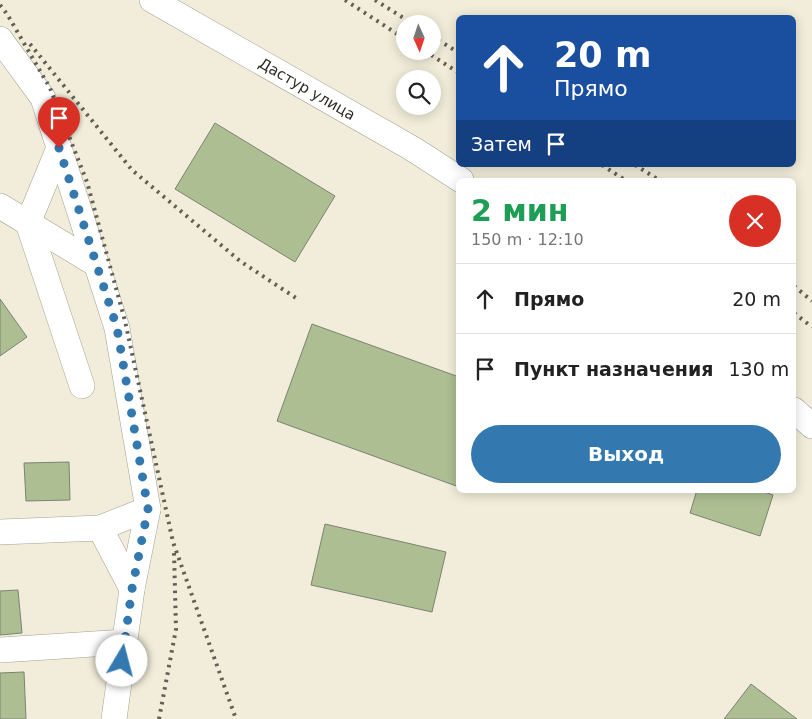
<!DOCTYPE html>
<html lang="ru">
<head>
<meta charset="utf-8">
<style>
	:root { --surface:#fff; --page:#f2f2f2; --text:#222; --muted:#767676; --line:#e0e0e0; --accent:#3378ae }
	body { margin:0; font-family:"DejaVu Sans",sans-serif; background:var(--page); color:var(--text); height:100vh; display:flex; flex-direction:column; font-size:19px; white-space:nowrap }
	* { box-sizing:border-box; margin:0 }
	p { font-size:16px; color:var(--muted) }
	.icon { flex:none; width:28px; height:28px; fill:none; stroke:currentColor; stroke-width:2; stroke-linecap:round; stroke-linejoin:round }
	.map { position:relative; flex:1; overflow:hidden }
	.side { position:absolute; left:456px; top:178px; width:340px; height:315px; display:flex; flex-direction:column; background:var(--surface); border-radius:8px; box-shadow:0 2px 12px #0003 }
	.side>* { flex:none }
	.top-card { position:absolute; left:456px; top:15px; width:340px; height:152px; border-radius:8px; box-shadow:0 2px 12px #0003; background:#1a4fa0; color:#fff; overflow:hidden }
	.needle { width:32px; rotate:177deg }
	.controls { position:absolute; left:396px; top:15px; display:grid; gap:10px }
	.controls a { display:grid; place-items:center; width:45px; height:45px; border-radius:50%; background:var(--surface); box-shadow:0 2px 12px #0003; font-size:25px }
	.pin { position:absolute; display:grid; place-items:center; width:42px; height:42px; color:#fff; margin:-51px -21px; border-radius:50% 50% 50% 0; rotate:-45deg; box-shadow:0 0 5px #0007 }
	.pin .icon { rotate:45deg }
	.me { position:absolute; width:55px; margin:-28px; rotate:8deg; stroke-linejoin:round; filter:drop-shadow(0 0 4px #0008) }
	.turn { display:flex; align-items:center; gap:18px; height:105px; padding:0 15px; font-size:22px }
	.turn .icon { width:65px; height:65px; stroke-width:2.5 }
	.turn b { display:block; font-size:35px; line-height:42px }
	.then { display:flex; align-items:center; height:48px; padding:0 15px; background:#0003; gap:10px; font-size:19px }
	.round { display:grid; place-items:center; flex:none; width:52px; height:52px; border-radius:26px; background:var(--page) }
	.summary { display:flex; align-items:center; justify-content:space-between; height:85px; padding:0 15px }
	h1 { font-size:30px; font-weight:800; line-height:38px; color:#1e9e55 }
	.cta { display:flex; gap:10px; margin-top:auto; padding:10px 15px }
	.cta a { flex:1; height:58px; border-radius:30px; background:var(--accent); color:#fff; font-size:20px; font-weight:800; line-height:58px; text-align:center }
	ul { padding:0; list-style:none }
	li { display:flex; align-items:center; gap:15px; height:70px; padding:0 15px; border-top:1px solid var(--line) }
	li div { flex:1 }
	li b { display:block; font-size:19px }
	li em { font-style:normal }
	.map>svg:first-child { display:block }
	.building { fill:#adbf92; stroke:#7b8272 }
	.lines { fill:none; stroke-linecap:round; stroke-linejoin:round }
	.minor-casing { stroke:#a5a18f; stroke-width:26 }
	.minor { stroke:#fff; stroke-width:25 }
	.rail { stroke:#625f55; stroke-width:4; stroke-dasharray:2.5 5; stroke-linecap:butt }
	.route { stroke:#3378ae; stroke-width:9; stroke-dasharray:0 16.2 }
	.labels { text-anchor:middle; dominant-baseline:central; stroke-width:4.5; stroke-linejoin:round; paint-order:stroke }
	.street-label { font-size:15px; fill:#2d2b24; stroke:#fff }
</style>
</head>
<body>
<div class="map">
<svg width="812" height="719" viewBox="0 0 812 719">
	<rect width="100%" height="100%" fill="#f1edda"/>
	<!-- building -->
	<g class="building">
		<path d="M 215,123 L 335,196 L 295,262 L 175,189 Z"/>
		<path d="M 0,299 L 27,337 L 0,356 Z"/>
		<path d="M 312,324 L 459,377 L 459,487 L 277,421 Z"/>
		<path d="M 69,462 L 70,500 L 26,501 L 24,463 Z"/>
		<path d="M 697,490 L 759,490 L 773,495 L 760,536 L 690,513 Z"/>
		<path d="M 325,524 L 446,552 L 432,612 L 311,585 Z"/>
		<path d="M 18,590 L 22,633 L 0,635 L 0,591 Z"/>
		<path d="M 24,672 L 26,719 L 0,719 L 0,673 Z"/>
		<path d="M 751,684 L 797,719 L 724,719 Z"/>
	</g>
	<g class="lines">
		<defs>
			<g id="minor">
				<path d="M 152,0 L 413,149 L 461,180"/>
				<path d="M 0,39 L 43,98 L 117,328 L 148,509 L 132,589"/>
				<path d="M 59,148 L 28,223 L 82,386"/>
				<path d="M 0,206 L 96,264"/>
				<path d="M 794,410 L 812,426"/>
				<path d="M 100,528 L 148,509"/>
				<path d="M 0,532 L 100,528 L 132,589 L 114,719"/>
				<path d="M 0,650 L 125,642"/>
			</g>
		</defs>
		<!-- minor casing -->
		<use href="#minor" class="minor-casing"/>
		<!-- minor -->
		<use href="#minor" class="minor"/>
		<!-- rail -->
		<g class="rail">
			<path d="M 345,0 L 405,39"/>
			<path d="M 375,0 L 413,24"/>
			<path d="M 0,5 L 7,14 L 50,88 L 87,182 L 125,321 L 173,542 L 236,719"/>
			<path d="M 432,36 L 459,53"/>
			<path d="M 30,44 L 132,170 L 240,261 L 296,298"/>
			<path d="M 425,51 L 459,73"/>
			<path d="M 602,165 L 625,180"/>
			<path d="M 635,165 L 659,180"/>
			<path d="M 794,286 L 812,301"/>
			<path d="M 794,313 L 812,327"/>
			<path d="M 159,719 L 176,629 L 174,552"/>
		</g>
	</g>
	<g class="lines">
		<!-- route -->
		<path class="route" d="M 59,148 L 117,328 L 148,509 L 132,589 L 122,661"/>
	</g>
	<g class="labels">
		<!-- street labels -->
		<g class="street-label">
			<text transform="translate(307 89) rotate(30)">Дастур улица</text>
		</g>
	</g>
</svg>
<div class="controls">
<a><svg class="needle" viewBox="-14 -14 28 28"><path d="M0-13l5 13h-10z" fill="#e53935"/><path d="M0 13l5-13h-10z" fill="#767676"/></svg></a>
<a><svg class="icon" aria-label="search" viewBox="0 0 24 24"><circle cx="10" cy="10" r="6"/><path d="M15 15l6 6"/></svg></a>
</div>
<div class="pin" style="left:59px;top:148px;background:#d93025"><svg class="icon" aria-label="arrive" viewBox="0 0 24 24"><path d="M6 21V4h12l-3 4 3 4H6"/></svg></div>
<svg class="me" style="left:122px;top:661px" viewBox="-20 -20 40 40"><circle r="19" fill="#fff"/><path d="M0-13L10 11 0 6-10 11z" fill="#3378ae"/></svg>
<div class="top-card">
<div class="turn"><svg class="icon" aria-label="ahead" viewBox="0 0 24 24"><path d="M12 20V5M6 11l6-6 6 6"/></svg><div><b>20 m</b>Прямо</div></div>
<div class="then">Затем<svg class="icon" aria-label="arrive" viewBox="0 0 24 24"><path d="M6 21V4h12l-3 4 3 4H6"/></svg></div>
</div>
<section class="side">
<div class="summary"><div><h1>2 мин</h1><p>150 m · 12:10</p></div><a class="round" style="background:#d93025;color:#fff"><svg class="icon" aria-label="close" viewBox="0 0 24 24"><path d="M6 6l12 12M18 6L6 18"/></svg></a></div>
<ul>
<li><svg class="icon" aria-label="ahead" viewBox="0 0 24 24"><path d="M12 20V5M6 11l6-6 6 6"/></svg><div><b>Прямо</b></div><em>20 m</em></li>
<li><svg class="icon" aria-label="arrive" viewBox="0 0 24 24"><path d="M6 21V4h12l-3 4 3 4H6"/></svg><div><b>Пункт назначения</b></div><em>130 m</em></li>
</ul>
<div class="cta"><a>Выход</a></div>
</section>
</div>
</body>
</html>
